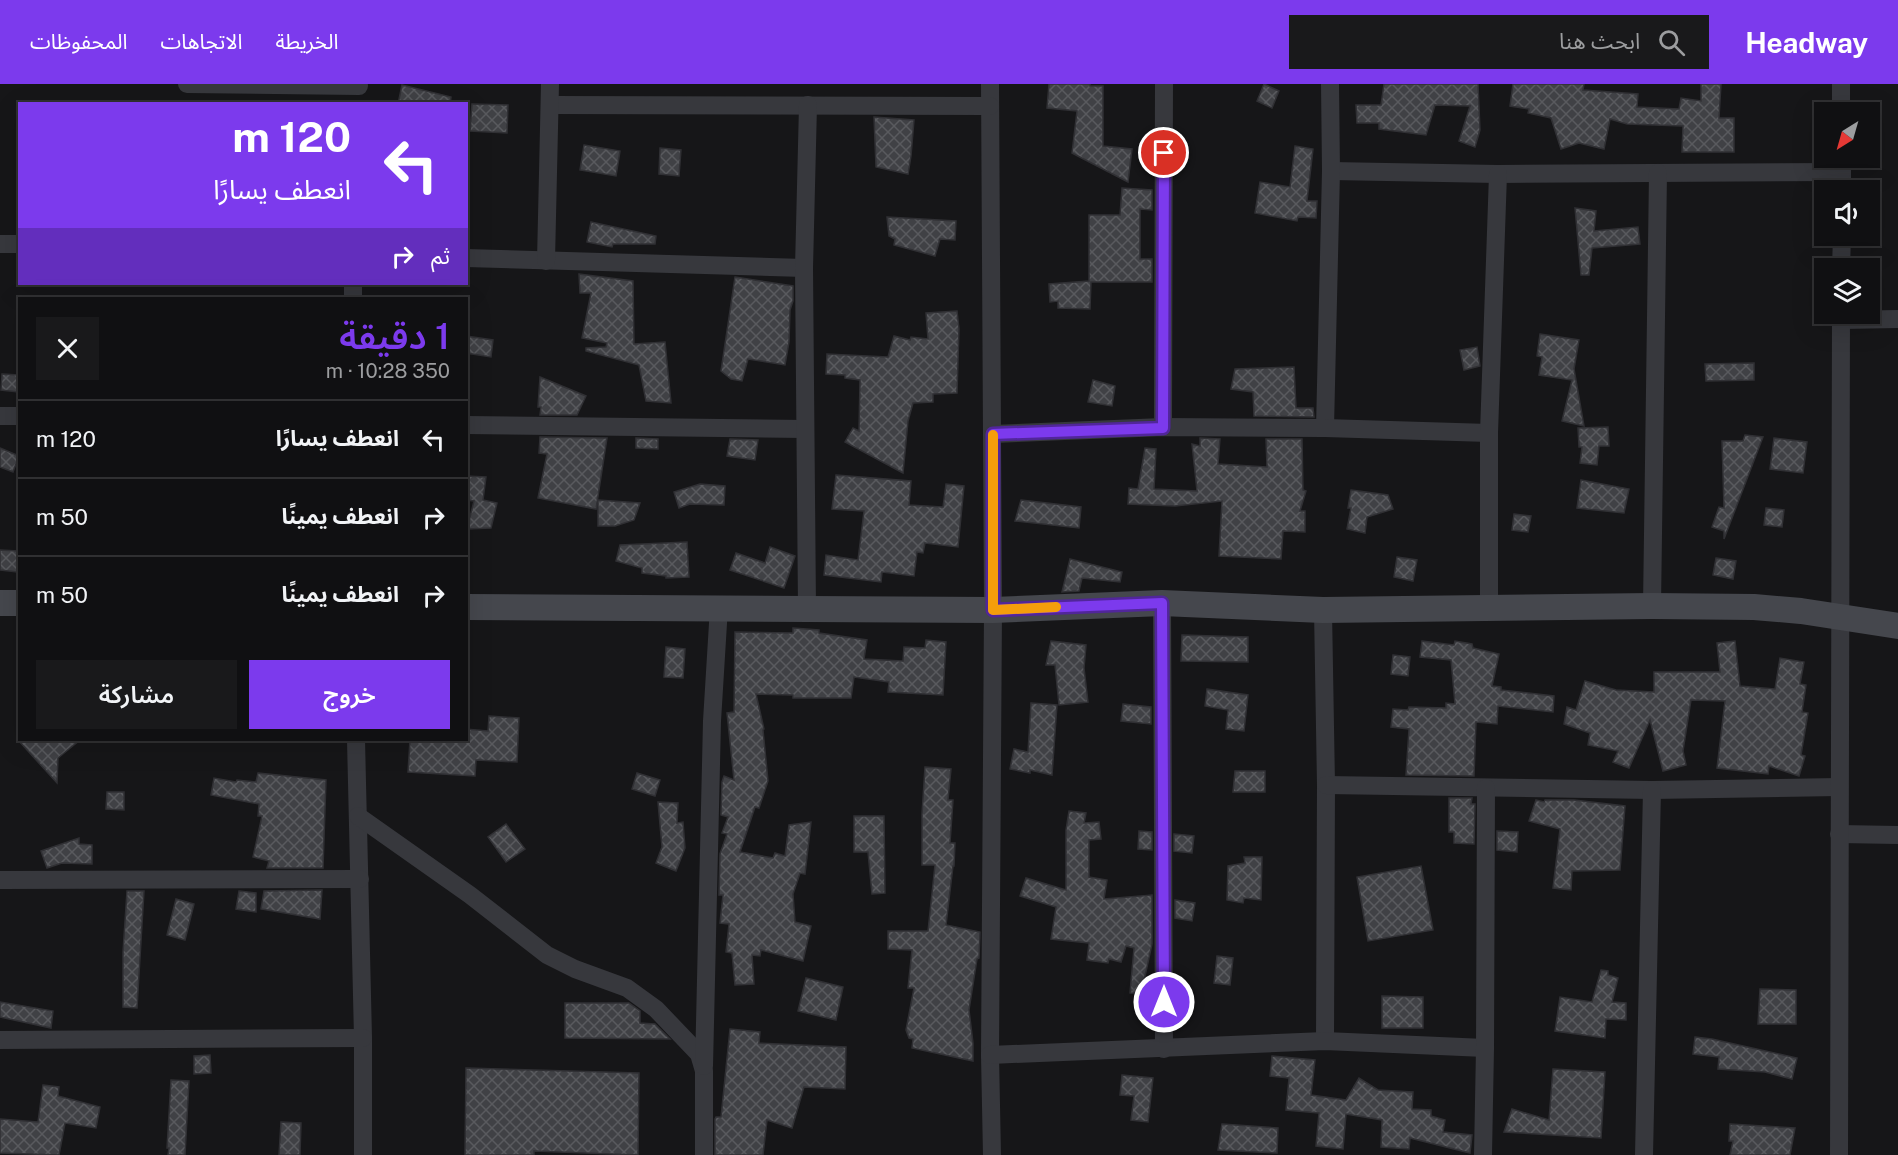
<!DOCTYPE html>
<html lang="ar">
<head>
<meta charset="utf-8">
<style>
	:root { --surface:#101012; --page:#19191b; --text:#f1f3f6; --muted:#9c9d9f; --line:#303032; --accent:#7c3aed }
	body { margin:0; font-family:"Public Sans","Noto Sans Arabic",sans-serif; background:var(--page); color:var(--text); direction:rtl; height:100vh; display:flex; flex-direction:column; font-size:22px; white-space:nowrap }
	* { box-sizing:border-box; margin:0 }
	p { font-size:20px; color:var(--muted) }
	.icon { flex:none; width:33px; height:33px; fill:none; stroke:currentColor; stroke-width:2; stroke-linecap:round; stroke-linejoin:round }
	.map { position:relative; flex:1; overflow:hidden; direction:ltr }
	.drawer { position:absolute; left:18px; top:213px; width:450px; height:444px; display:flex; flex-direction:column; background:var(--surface); border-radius:0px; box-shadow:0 6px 24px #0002,0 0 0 2px var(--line); direction:rtl }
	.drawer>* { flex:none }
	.top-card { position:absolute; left:18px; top:18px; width:450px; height:183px; border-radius:0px; box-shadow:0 6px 24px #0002,0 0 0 2px var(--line); direction:rtl; background:#7c3aed; color:#fff; overflow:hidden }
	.needle { width:39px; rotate:217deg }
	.controls { position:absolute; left:1814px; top:18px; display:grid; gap:12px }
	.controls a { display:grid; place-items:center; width:66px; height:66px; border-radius:0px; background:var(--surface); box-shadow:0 6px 24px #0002,0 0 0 2px var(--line); font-size:30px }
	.pin { position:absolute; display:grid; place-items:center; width:51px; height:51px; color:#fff; margin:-26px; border:3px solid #fff; border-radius:50%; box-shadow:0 2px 6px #0007 }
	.me { position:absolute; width:66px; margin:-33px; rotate:0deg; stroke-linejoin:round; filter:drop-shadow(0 0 4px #0008) }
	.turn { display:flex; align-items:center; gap:21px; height:126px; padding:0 18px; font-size:27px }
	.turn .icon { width:78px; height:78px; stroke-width:2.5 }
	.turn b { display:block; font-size:42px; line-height:51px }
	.then { display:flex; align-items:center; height:57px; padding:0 18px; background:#0003; gap:12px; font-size:22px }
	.round { display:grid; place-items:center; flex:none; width:63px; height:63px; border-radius:0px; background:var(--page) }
	.headline { display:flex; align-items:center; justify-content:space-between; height:102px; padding:0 18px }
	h1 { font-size:36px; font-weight:600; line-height:45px; color:var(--accent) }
	.button { display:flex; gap:12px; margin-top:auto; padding:12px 18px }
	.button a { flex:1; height:69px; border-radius:0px; background:var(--accent); color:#fff; font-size:24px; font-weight:600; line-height:69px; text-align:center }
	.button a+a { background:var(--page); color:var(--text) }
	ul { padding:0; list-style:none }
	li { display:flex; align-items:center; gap:18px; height:78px; padding:0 18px; border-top:2px solid var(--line) }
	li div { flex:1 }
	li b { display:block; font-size:22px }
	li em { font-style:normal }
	header { display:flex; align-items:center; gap:36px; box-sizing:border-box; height:84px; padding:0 30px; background:var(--accent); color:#fff }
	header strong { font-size:28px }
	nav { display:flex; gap:33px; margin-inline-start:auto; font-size:21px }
	.search { width:420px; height:54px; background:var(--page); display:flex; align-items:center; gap:15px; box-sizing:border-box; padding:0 21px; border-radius:0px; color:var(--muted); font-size:22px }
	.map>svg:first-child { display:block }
	.building { fill:url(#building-cross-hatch); stroke:#303034; stroke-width:1.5 }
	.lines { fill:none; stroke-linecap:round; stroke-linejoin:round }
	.street { stroke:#37383d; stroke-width:18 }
	.secondary { stroke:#45474d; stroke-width:26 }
	.route-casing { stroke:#51269a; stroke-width:15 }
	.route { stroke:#7c3aed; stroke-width:10 }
	.slow { stroke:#f59e0b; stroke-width:10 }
</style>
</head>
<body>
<header>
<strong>Headway</strong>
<div class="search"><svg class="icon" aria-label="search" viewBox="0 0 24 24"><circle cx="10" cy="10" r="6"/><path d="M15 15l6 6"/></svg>ابحث هنا</div>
<nav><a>الخريطة</a><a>الاتجاهات</a><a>المحفوظات</a></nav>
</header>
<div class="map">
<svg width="1898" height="1071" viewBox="0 0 1898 1071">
	<defs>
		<pattern id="building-cross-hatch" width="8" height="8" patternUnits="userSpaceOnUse" patternTransform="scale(1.5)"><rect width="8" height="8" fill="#404145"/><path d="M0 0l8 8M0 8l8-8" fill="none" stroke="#595a5e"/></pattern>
	</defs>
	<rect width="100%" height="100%" fill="#161618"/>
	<!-- building -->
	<g class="building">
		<path d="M 1049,0 L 1090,0 L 1090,2 L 1103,2 L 1103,62 L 1132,65 L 1128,98 L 1072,69 L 1077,27 L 1047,24 Z"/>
		<path d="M 1264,0 L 1279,7 L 1272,24 L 1257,17 Z"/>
		<path d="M 1384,0 L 1478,0 L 1480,46 L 1475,63 L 1459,57 L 1470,22 L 1435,21 L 1426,51 L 1379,45 L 1379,39 L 1357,39 L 1356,21 L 1381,21 Z"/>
		<path d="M 1513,0 L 1584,0 L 1583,6 L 1638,10 L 1637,23 L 1679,25 L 1681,14 L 1701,17 L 1701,0 L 1721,0 L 1719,34 L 1734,34 L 1734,68 L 1682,68 L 1683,42 L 1627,40 L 1610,35 L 1604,65 L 1579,59 L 1561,65 L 1551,34 L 1528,29 L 1529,25 L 1510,22 Z"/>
		<path d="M 402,1 L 451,13 L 450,20 L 398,20 Z"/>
		<path d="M 472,20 L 508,21 L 507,49 L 470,47 Z"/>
		<path d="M 874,33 L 914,36 L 911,72 L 908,90 L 876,83 Z"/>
		<path d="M 584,61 L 620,67 L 616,92 L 580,86 Z"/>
		<path d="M 1295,62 L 1313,65 L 1307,117 L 1317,117 L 1316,134 L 1298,133 L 1297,137 L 1255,129 L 1260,98 L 1290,103 Z"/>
		<path d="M 660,64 L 681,66 L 679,92 L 659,90 Z"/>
		<path d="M 1122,104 L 1152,106 L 1152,126 L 1140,125 L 1140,175 L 1152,175 L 1152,198 L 1091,198 L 1090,225 L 1058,224 L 1058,217 L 1050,218 L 1049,200 L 1089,197 L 1089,131 L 1120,131 Z"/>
		<path d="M 1575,124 L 1596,127 L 1594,147 L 1638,143 L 1640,160 L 1592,164 L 1589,191 L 1581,191 Z"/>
		<path d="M 887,133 L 956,137 L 955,156 L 940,155 L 935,172 L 894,161 L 895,155 L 889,152 Z"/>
		<path d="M 591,138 L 656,152 L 655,160 L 613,160 L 612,163 L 587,158 Z"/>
		<path d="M 579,190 L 633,197 L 634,260 L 665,258 L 671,319 L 646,317 L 639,281 L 586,267 L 586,264 L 606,263 L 607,259 L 582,254 L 591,209 L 580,209 Z"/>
		<path d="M 735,193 L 793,202 L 793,217 L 790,226 L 789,258 L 785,281 L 748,275 L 742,297 L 731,295 L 721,287 Z"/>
		<path d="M 957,227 L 959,245 L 957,309 L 933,310 L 933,318 L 913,319 L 908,337 L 903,389 L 845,358 L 853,344 L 859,347 L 860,296 L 845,294 L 845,291 L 826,290 L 827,270 L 888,273 L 894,252 L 910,256 L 911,253 L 928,255 L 926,229 Z"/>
		<path d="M 1540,250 L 1579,256 L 1574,285 L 1584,342 L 1562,337 L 1572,296 L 1539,291 L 1542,273 L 1537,272 Z"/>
		<path d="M 466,252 L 493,256 L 491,273 L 466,269 Z"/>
		<path d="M 1477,263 L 1480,282 L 1464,286 L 1460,266 Z"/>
		<path d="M 1754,279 L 1754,296 L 1706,297 L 1705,280 Z"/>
		<path d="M 1294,283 L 1296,324 L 1313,324 L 1314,333 L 1254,332 L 1253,308 L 1231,305 L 1235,285 Z"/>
		<path d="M 2,290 L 19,291 L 18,308 L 1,306 Z"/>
		<path d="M 540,293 L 586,312 L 577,331 L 540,331 L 541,323 L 538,323 Z"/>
		<path d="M 1093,296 L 1115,302 L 1112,322 L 1088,318 Z"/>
		<path d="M 1608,343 L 1609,362 L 1599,362 L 1597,381 L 1580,379 L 1582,363 L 1579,363 L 1578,344 Z"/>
		<path d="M 1745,351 L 1763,353 L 1724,455 L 1724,447 L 1712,443 L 1719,423 L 1724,424 L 1722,357 L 1743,357 Z"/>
		<path d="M 540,353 L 607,354 L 596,425 L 538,414 L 547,370 L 539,369 Z"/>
		<path d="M 636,354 L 658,355 L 658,365 L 636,364 Z"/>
		<path d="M 1200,354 L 1220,355 L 1218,380 L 1267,383 L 1266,355 L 1302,355 L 1303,406 L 1306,407 L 1300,427 L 1305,427 L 1305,448 L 1283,447 L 1281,475 L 1219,472 L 1222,417 L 1175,422 L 1128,420 L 1129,404 L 1138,405 L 1145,364 L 1156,365 L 1154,405 L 1197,407 L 1192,360 L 1200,362 Z"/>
		<path d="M 1774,354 L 1807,358 L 1803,389 L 1770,385 Z"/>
		<path d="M 730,355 L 758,356 L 755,376 L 727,372 Z"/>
		<path d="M 0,364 L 19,372 L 13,388 L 0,383 Z"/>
		<path d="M 836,391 L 911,397 L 909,421 L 943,423 L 946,400 L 964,402 L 958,463 L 925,459 L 923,469 L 917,468 L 914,492 L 882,488 L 881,498 L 824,491 L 826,471 L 858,476 L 864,427 L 832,425 Z"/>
		<path d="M 466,392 L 486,393 L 483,416 L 497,419 L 491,444 L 467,445 L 474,417 L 466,416 Z"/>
		<path d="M 1581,396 L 1629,405 L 1624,429 L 1577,424 Z"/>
		<path d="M 700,400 L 725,402 L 724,421 L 690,420 L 679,424 L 674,408 Z"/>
		<path d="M 1351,406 L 1388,411 L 1393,425 L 1367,433 L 1365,449 L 1347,445 L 1351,424 L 1348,424 Z"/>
		<path d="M 598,416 L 640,419 L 634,436 L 615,442 L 598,442 Z"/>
		<path d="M 1021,416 L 1081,423 L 1079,444 L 1015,437 Z"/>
		<path d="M 1766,424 L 1784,426 L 1782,443 L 1764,441 Z"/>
		<path d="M 1514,430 L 1531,432 L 1528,448 L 1512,446 Z"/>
		<path d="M 687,458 L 689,493 L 666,494 L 666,492 L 642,489 L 642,484 L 616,477 L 620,461 Z"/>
		<path d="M 770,463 L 795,472 L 784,504 L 730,486 L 736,469 L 765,479 Z"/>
		<path d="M 0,466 L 18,467 L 17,488 L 0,486 Z"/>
		<path d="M 1397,473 L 1417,476 L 1413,497 L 1394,493 Z"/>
		<path d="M 1716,474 L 1736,477 L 1733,495 L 1713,491 Z"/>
		<path d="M 1070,475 L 1122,488 L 1120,498 L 1082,494 L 1079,507 L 1062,508 Z"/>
		<path d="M 793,544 L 819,546 L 819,549 L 867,556 L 864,575 L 903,577 L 904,563 L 925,564 L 926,556 L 946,558 L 943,611 L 888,608 L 889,598 L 854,593 L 851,614 L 793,614 L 793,611 L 756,610 L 764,645 L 763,646 L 768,697 L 759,724 L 755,723 L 740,768 L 773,774 L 775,769 L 785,772 L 789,741 L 811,738 L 805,790 L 800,789 L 793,810 L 795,838 L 811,842 L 803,877 L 761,866 L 760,872 L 752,871 L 754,900 L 735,901 L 732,869 L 726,868 L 729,840 L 720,839 L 723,811 L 719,811 L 720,770 L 727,750 L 722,749 L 728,733 L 721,731 L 722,698 L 724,692 L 734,696 L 727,629 L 734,628 L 735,548 L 793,549 Z"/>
		<path d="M 1182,551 L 1248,553 L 1248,578 L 1181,577 Z"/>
		<path d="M 1051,557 L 1086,561 L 1084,584 L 1088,618 L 1059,621 L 1055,581 L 1046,581 Z"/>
		<path d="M 1422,557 L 1454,561 L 1455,557 L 1472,560 L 1473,564 L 1499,570 L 1492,602 L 1501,603 L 1501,606 L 1554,612 L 1553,628 L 1498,622 L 1497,640 L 1476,638 L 1474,692 L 1406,691 L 1409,645 L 1391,643 L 1393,625 L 1408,626 L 1409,623 L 1446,624 L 1446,619 L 1455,620 L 1451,576 L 1420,573 Z"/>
		<path d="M 1735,557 L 1740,602 L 1775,605 L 1780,574 L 1804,578 L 1800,600 L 1806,601 L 1802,628 L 1808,629 L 1801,671 L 1805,672 L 1799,692 L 1769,682 L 1768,690 L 1717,684 L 1725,617 L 1691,616 L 1683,667 L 1686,681 L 1663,687 L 1650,636 L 1629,684 L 1613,678 L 1618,667 L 1588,661 L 1590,649 L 1564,640 L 1567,623 L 1576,626 L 1585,597 L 1616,606 L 1654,608 L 1654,588 L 1720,588 L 1717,559 Z"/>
		<path d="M 666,563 L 685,565 L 683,594 L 664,593 Z"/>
		<path d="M 1393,571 L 1410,573 L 1408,592 L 1391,590 Z"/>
		<path d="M 1207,605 L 1248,611 L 1244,647 L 1226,645 L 1228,626 L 1205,622 Z"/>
		<path d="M 1031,619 L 1057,621 L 1052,691 L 1030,686 L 1030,689 L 1010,685 L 1014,665 L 1028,668 Z"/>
		<path d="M 1123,620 L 1151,623 L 1151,640 L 1121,637 Z"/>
		<path d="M 489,632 L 519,634 L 517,678 L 476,676 L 475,692 L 408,688 L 410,656 L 466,656 L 466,645 L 488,647 Z"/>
		<path d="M 18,656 L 80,656 L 58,674 L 57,699 Z"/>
		<path d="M 925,683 L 951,685 L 948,716 L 953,716 L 950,759 L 955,759 L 954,782 L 953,782 L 946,841 L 980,848 L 979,874 L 977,875 L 969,926 L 973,959 L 973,977 L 912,964 L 913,955 L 909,954 L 906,946 L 914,904 L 908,904 L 912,866 L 888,865 L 888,847 L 928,847 L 935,781 L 922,781 L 922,730 Z"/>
		<path d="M 1235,687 L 1265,687 L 1265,708 L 1233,708 Z"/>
		<path d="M 258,689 L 326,696 L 323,784 L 267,784 L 269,777 L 253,773 L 262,732 L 258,732 L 259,720 L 211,711 L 214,694 L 236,698 L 237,696 L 256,698 Z"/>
		<path d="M 637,689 L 660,696 L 655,712 L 632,705 Z"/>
		<path d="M 107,708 L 124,708 L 124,726 L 106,725 Z"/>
		<path d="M 1449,714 L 1472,714 L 1471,720 L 1475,720 L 1474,760 L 1454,759 L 1454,748 L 1449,748 Z"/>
		<path d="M 1536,716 L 1544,718 L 1545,716 L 1574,716 L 1625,722 L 1620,786 L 1572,787 L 1571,806 L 1553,804 L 1560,745 L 1529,737 Z"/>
		<path d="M 658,718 L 678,719 L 677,739 L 683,738 L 685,764 L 676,787 L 656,779 L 662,763 Z"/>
		<path d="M 1069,727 L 1086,729 L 1084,739 L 1099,738 L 1101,755 L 1089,756 L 1089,793 L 1107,796 L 1104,815 L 1152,811 L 1152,860 L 1141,911 L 1130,909 L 1134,864 L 1126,862 L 1121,878 L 1109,875 L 1108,879 L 1087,876 L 1089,859 L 1051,855 L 1056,823 L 1020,812 L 1026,794 L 1066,806 L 1066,746 Z"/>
		<path d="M 854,732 L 884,732 L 885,809 L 872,810 L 868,768 L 854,768 Z"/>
		<path d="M 506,740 L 525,765 L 506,778 L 488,753 Z"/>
		<path d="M 1139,747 L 1152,748 L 1152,766 L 1138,765 Z"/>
		<path d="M 1497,747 L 1518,748 L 1517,768 L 1497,766 Z"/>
		<path d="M 1174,750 L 1194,752 L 1192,769 L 1174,767 Z"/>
		<path d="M 79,754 L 79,760 L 92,761 L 92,780 L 62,779 L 47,784 L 41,767 Z"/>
		<path d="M 1244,773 L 1262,773 L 1261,816 L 1244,814 L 1243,819 L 1227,816 L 1228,782 L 1245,779 Z"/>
		<path d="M 1421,782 L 1433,846 L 1368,857 L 1357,793 Z"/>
		<path d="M 322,806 L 320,835 L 261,825 L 264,807 Z"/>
		<path d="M 127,807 L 144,807 L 137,924 L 123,923 L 123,868 Z"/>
		<path d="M 239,807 L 256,809 L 256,828 L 236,825 Z"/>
		<path d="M 176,815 L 194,820 L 185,856 L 167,851 Z"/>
		<path d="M 1175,816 L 1195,819 L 1192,837 L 1175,834 Z"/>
		<path d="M 1217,872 L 1233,874 L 1230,901 L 1214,899 Z"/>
		<path d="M 1601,886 L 1608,887 L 1608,891 L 1618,894 L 1612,918 L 1626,919 L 1626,936 L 1606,935 L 1605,954 L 1555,947 L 1560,913 L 1592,918 Z"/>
		<path d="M 806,894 L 843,903 L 836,936 L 798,927 Z"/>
		<path d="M 1760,905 L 1796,906 L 1796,940 L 1758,940 Z"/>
		<path d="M 1382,912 L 1423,913 L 1423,944 L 1382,944 Z"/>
		<path d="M 0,918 L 53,927 L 51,944 L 0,933 Z"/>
		<path d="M 565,919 L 629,919 L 640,927 L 640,939 L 655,940 L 670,955 L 565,954 Z"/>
		<path d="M 730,945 L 760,948 L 759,959 L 846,963 L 845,1005 L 804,1003 L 792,1044 L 767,1036 L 763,1071 L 715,1071 L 715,1035 L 716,1033 L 721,1033 Z"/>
		<path d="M 1695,953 L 1712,955 L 1797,974 L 1792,995 L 1765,988 L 1718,985 L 1719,973 L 1693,970 Z"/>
		<path d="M 210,971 L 211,989 L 194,990 L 194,972 Z"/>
		<path d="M 1272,972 L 1315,976 L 1311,1011 L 1346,1016 L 1359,994 L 1378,1006 L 1413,1008 L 1412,1025 L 1431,1026 L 1431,1032 L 1445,1036 L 1443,1048 L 1472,1051 L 1470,1069 L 1410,1054 L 1409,1065 L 1381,1063 L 1382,1036 L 1346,1030 L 1343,1065 L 1316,1062 L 1319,1029 L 1286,1026 L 1289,994 L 1270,992 Z"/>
		<path d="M 466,984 L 639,989 L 638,1071 L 534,1067 L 534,1071 L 465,1071 Z"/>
		<path d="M 1553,985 L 1605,988 L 1601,1054 L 1504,1048 L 1512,1025 L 1549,1036 Z"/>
		<path d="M 1122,991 L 1153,994 L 1148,1038 L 1131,1036 L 1134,1012 L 1120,1011 Z"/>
		<path d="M 171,996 L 189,997 L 185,1071 L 168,1071 L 169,1064 L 167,1064 Z"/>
		<path d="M 43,1001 L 59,1003 L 58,1012 L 100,1023 L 96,1044 L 65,1039 L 59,1071 L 0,1069 L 0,1035 L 38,1038 Z"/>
		<path d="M 281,1038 L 301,1039 L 300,1071 L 279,1071 Z"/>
		<path d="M 1222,1040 L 1278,1044 L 1277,1069 L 1218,1066 Z"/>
		<path d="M 1730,1040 L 1795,1044 L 1790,1071 L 1730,1071 L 1733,1057 L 1729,1057 Z"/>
	</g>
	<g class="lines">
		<!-- street -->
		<g class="street">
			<path d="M 187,0 L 359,2"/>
			<path d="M 990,0 L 993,526 L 990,971 L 992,1071"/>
			<path d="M 1841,0 L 1841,28"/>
			<path d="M 550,21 L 990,22"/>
			<path d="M 1842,74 L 1842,106"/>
			<path d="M 1331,87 L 1498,90 L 1842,88"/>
			<path d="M 0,160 L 20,160"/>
			<path d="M 466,174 L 804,184"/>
			<path d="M 546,177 L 550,0"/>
			<path d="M 1841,184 L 1842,152"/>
			<path d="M 353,200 L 353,214"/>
			<path d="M 1841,236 L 1898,235"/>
			<path d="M 0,332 L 20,332"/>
			<path d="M 466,341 L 805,345"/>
			<path d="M 1163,343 L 1164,0"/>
			<path d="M 1325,344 L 1331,87 L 1330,0"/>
			<path d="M 993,350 L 1163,343 L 1325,344 L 1489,349"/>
			<path d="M 1162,519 L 1164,965"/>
			<path d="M 1652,522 L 1658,89"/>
			<path d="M 807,524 L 804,184 L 808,21"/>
			<path d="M 1489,524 L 1489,349 L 1498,90"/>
			<path d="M 1323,526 L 1326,701 L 1325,957"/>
			<path d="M 356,656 L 363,954 L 363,1071"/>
			<path d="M 1326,701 L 1652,706 L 1839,703"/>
			<path d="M 358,732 L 470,811 L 547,871 L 575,885 L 627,904 L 656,925 L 699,970 L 704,987 L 704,1071"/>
			<path d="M 1839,750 L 1898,751"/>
			<path d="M 0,796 L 360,795"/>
			<path d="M 0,956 L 363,954"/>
			<path d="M 990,971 L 1325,957 L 1485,964"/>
			<path d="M 704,982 L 712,637 L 719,523"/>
			<path d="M 1483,1071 L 1485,964 L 1486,704"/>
			<path d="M 1644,1071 L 1652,706"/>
			<path d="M 1839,1071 L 1841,230"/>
		</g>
		<!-- secondary -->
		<g class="secondary">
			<path d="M 0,519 L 20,519"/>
			<path d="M 466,523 L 993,526 L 1162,519 L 1323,526 L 1652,522 L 1754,523 L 1801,527 L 1898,542"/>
		</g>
	</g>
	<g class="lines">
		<defs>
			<path id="route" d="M 1164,69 L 1163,344 L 993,350 L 993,526 L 1162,519 L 1164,918"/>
		</defs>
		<!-- route casing -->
		<use href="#route" class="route-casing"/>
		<!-- route -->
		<use href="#route" class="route"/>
		<!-- slow -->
		<path class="slow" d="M 993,351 L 993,526 L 1056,523"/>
	</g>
</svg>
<div class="controls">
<a><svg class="needle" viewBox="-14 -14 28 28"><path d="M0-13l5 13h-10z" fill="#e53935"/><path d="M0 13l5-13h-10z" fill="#9c9d9f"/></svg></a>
<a><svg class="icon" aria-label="sound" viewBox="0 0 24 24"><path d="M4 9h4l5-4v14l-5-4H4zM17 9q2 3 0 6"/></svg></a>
<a><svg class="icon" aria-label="layers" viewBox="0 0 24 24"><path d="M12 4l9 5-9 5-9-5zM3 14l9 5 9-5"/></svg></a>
</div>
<div class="pin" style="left:1164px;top:69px;background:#d93025"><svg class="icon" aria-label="arrive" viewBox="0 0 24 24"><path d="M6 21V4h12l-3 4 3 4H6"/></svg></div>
<svg class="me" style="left:1164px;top:918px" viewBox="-20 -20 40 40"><circle r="17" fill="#7c3aed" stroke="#fff" stroke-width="3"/><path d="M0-11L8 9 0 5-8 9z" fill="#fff"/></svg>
<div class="top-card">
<div class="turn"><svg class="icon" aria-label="left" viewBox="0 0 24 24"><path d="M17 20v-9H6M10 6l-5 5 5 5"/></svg><div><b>120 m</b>انعطف يسارًا</div></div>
<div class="then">ثم<svg class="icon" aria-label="right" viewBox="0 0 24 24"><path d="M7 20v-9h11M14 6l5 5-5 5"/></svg></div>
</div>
<section class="drawer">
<div class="headline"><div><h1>1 دقيقة</h1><p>350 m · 10:28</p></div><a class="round"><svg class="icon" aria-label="close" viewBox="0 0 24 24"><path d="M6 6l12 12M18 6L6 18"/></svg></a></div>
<ul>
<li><svg class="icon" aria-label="left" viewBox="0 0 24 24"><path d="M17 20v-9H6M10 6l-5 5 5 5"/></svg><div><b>انعطف يسارًا</b></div><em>120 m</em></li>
<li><svg class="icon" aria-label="right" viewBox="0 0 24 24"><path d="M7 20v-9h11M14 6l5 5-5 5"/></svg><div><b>انعطف يمينًا</b></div><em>50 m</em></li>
<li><svg class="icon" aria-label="right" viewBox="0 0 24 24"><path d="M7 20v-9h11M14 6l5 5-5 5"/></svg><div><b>انعطف يمينًا</b></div><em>50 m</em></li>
</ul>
<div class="button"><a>خروج</a><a>مشاركة</a></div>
</section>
</div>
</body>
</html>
